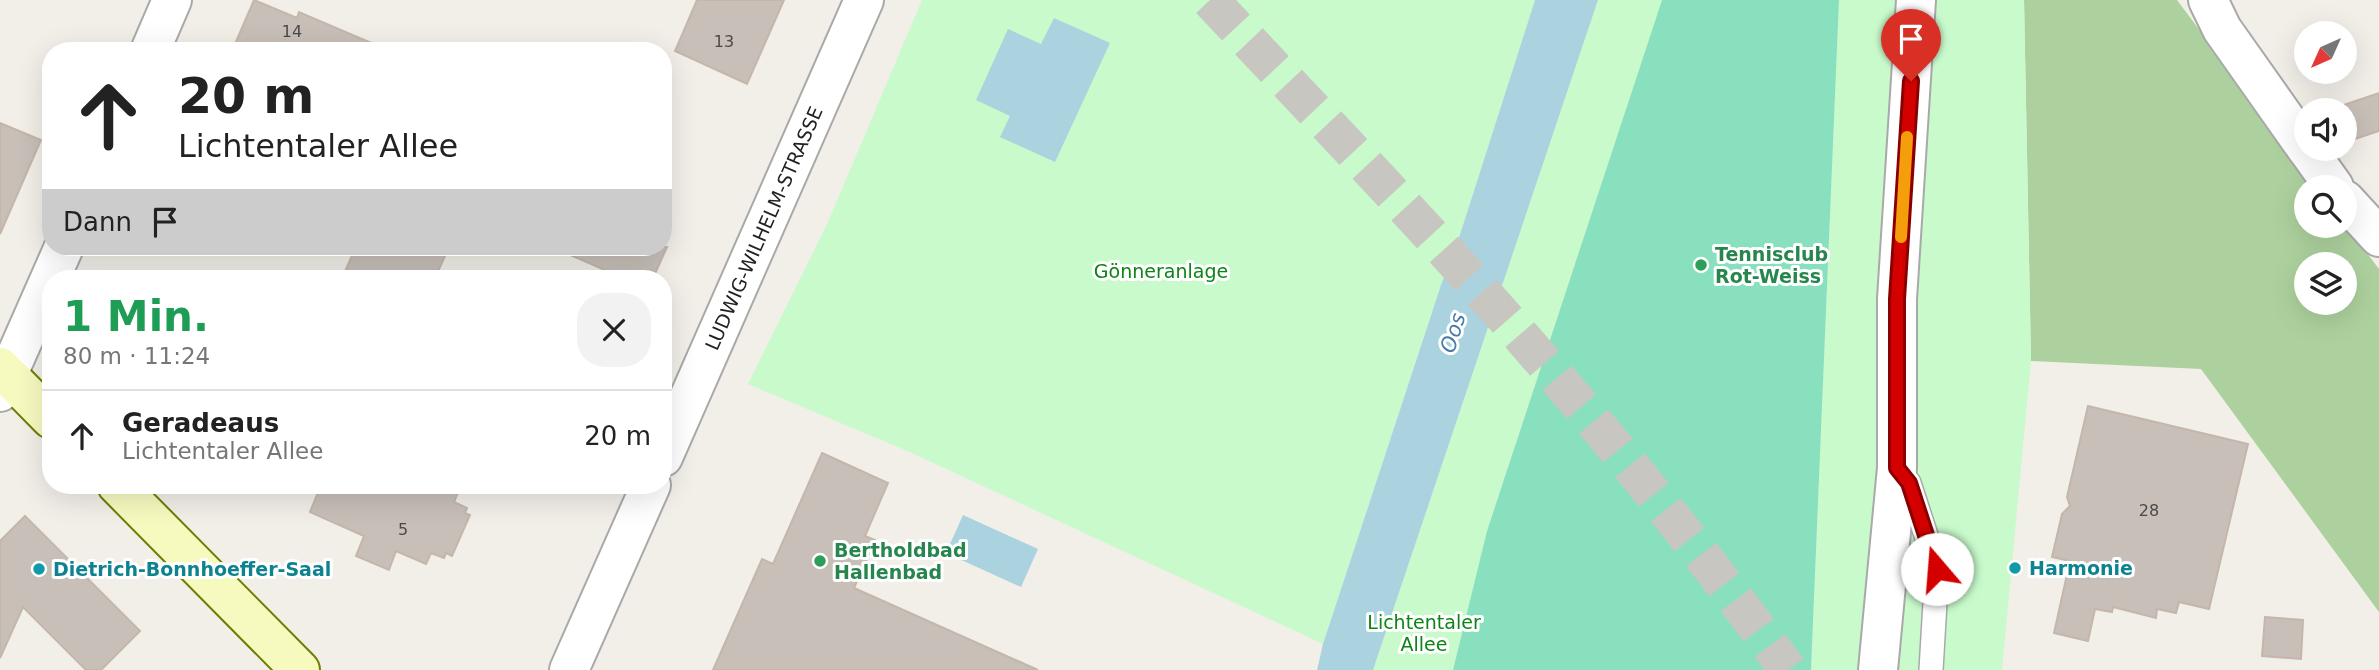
<!DOCTYPE html>
<html lang="de">
<head>
<meta charset="utf-8">
<style>
	:root { --surface:#fff; --page:#f2f2f2; --text:#222; --muted:#767676; --line:#e0e0e0 }
	body { margin:0; font-family:"DejaVu Sans",sans-serif; background:var(--page); color:var(--text); height:100vh; display:flex; flex-direction:column; font-size:26px; white-space:nowrap }
	* { box-sizing:border-box; margin:0 }
	p { font-size:23px; color:var(--muted) }
	.icon { flex:none; width:38px; height:38px; fill:none; stroke:currentColor; stroke-width:2; stroke-linecap:round; stroke-linejoin:round }
	.map { position:relative; flex:1; overflow:hidden }
	.sheet { position:absolute; left:42px; top:270px; width:630px; height:224px; display:flex; flex-direction:column; background:var(--surface); border-radius:28px; box-shadow:0 7px 28px #0002 }
	.sheet>* { flex:none }
	.top-card { position:absolute; left:42px; top:42px; width:630px; height:214px; border-radius:28px; box-shadow:0 7px 28px #0002; background:#fff; color:var(--text); overflow:hidden }
	.needle { width:46px; rotate:225deg }
	.buttons { position:absolute; left:2294px; top:21px; display:grid; gap:14px }
	.buttons a { display:grid; place-items:center; width:63px; height:63px; border-radius:50%; background:var(--surface); box-shadow:0 7px 28px #0002; font-size:35px }
	.pin { position:absolute; display:grid; place-items:center; width:60px; height:60px; color:#fff; margin:-72px -30px; border-radius:50% 50% 50% 0; rotate:-45deg; box-shadow:0 0 7px #0007 }
	.pin .icon { rotate:45deg }
	.me { position:absolute; width:77px; margin:-38px; rotate:342deg; stroke-linejoin:round; filter:drop-shadow(0 0 5px #0008) }
	.turn { display:flex; align-items:center; gap:24px; height:147px; padding:0 21px; font-size:32px }
	.turn .icon { width:91px; height:91px; stroke-width:2.5 }
	.turn b { display:block; font-size:49px; line-height:60px }
	.then { display:flex; align-items:center; height:66px; padding:0 21px; background:#0003; gap:14px; font-size:26px }
	.round { display:grid; place-items:center; flex:none; width:74px; height:74px; border-radius:28px; background:var(--page) }
	.headline { display:flex; align-items:center; justify-content:space-between; height:119px; padding:0 21px }
	h1 { font-size:42px; font-weight:600; line-height:52px; color:#1e9e55 }
	ul { padding:0; list-style:none }
	li { display:flex; align-items:center; gap:21px; height:91px; padding:0 21px; border-top:2px solid var(--line) }
	li div { flex:1 }
	li b { display:block; font-size:26px }
	li em { font-style:normal }
	.map>svg:first-child { display:block }
	.forest { fill:#add19e; fill-rule:evenodd }
	.park { fill:#c8facc }
	.pitch { fill:#88e0be }
	.water { fill:#aad3df }
	.building { fill:#c7bfb8; stroke:#c4b6ab; stroke-width:2 }
	.lines { fill:none; stroke-linecap:round; stroke-linejoin:round }
	.primary-tunnel { stroke:#c8c6c1; stroke-width:38; stroke-dasharray:38 19; stroke-linecap:butt }
	.service-casing { stroke:#a9a9a9; stroke-width:26 }
	.minor-casing { stroke:#a9a9a9; stroke-width:42 }
	.secondary-casing { stroke:#707d05; stroke-width:42 }
	.service { stroke:#fff; stroke-width:23 }
	.minor { stroke:#fff; stroke-width:38 }
	.secondary { stroke:#f7fabf; stroke-width:38 }
	.route-casing { stroke:#8a0000; stroke-width:18 }
	.route { stroke:#d40000; stroke-width:12 }
	.slow { stroke:#f59e0b; stroke-width:12 }
	.leisure-dot { fill:#2e9e5b; stroke:#fff; stroke-width:2.5 }
	.culture-dot { fill:#0f9aa8; stroke:#fff; stroke-width:2.5 }
	.labels { text-anchor:middle; dominant-baseline:central; stroke-width:6; stroke-linejoin:round; paint-order:stroke }
	.number-label { font-size:16px; fill:#4b4948 }
	.street-label { font-size:19px; fill:#222; stroke:#fff }
	.leisure-label { font-size:19px; font-weight:bold; fill:#27864d; stroke:#fff; text-anchor:start }
	.park-label { font-size:19px; fill:#0c8416; stroke:#fff }
	.culture-label { font-size:19px; font-weight:bold; fill:#0d838f; stroke:#fff; text-anchor:start }
	.water-label { font-size:21px; font-style:italic; fill:#4a7aab; stroke:#fff }
</style>
</head>
<body>
<div class="map">
<svg width="2379" height="670" viewBox="0 0 2379 670">
	<rect width="100%" height="100%" fill="#f2efe9"/>
	<!-- forest -->
	<path class="forest" d="M 2024,0 L 2177,0 L 2317,187 L 2306,187 L 2306,226 L 2345,226 L 2345,224 L 2379,269 L 2379,612 L 2201,369 L 2031,361 ZM 2306,264 L 2345,264 L 2345,303 L 2306,303 Z"/>
	<!-- park -->
	<g class="park">
		<path d="M 922,0 L 1535,0 L 1456,247 L 1441,285 L 1323,644 L 912,453 L 748,384 L 828,222 Z"/>
		<path d="M 1598,0 L 1662,0 L 1487,531 L 1453,670 L 1373,670 Z"/>
		<path d="M 1839,0 L 2024,0 L 2031,361 L 2002,670 L 1811,670 Z"/>
	</g>
	<!-- pitch -->
	<path class="pitch" d="M 1662,0 L 1839,0 L 1811,670 L 1453,670 L 1487,531 Z"/>
	<!-- water -->
	<g class="water">
		<path d="M 1535,0 L 1598,0 L 1373,670 L 1317,670 L 1323,644 L 1441,285 L 1456,247 Z"/>
		<path d="M 1054,18 L 1110,43 L 1055,162 L 1000,137 L 1010,116 L 976,100 L 1008,29 L 1041,44 Z"/>
		<path d="M 963,515 L 1038,549 L 1021,587 L 946,553 Z"/>
	</g>
	<!-- building -->
	<g class="building">
		<path d="M 254,0 L 297,18 L 299,12 L 390,51 L 232,51 Z"/>
		<path d="M 697,0 L 784,0 L 747,84 L 675,51 Z"/>
		<path d="M 2379,93 L 2379,131 L 2349,141 L 2345,129 L 2345,110 L 2339,110 L 2338,107 Z"/>
		<path d="M 0,123 L 41,140 L 0,234 Z"/>
		<path d="M 356,247 L 449,247 L 435,278 L 342,278 Z"/>
		<path d="M 552,247 L 667,247 L 653,278 L 623,278 Z"/>
		<path d="M 2088,406 L 2248,444 L 2209,609 L 2179,602 L 2176,613 L 2157,609 L 2156,618 L 2113,607 L 2112,612 L 2095,609 L 2088,641 L 2054,633 L 2070,561 L 2052,557 L 2062,514 L 2070,506 L 2067,497 Z"/>
		<path d="M 822,453 L 888,483 L 865,536 L 875,540 L 854,588 L 1038,670 L 713,670 L 762,559 L 773,564 Z"/>
		<path d="M 321,485 L 461,485 L 454,502 L 467,508 L 465,513 L 470,515 L 452,556 L 446,553 L 444,558 L 431,553 L 426,564 L 396,551 L 389,570 L 356,556 L 364,536 L 310,512 Z"/>
		<path d="M 25,516 L 140,631 L 101,670 L 86,670 L 23,607 L 0,658 L 0,541 Z"/>
		<path d="M 2265,617 L 2303,620 L 2301,659 L 2262,656 Z"/>
	</g>
	<g class="lines">
		<!-- primary-tunnel -->
		<path class="primary-tunnel" d="M 1210,0 C 1316,113 1425,225 1527,343 C 1618,448 1706,557 1788,670"/>
		<defs>
			<path id="service" d="M 1900,471 L 1909,483 L 1937,569 L 1931,670"/>
			<g id="minor">
				<path d="M 2208,0 L 2222,29 L 2306,148"/>
				<path d="M 150,51 L 172,0"/>
				<path d="M 2307,149 L 2334,187"/>
				<path d="M 2345,200 L 2379,237"/>
				<path d="M 0,392 L 64,247"/>
				<path id="s1" d="M 663,457 L 864,0"/>
				<path d="M 569,670 L 651,485"/>
				<path d="M 1878,670 L 1897,468 L 1897,299 L 1916,0"/>
			</g>
			<g id="secondary">
				<path d="M 0,367 L 51,419"/>
				<path d="M 117,485 L 300,670"/>
			</g>
		</defs>
		<!-- service casing -->
		<use href="#service" class="service-casing"/>
		<!-- minor casing -->
		<use href="#minor" class="minor-casing"/>
		<!-- secondary casing -->
		<use href="#secondary" class="secondary-casing"/>
		<!-- service -->
		<use href="#service" class="service"/>
		<!-- minor -->
		<use href="#minor" class="minor"/>
		<!-- secondary -->
		<use href="#secondary" class="secondary"/>
	</g>
	<g class="lines">
		<defs>
			<path id="route" d="M 1911,81 L 1897,299 L 1897,468 L 1909,483 L 1937,569"/>
		</defs>
		<!-- route casing -->
		<use href="#route" class="route-casing"/>
		<!-- route -->
		<use href="#route" class="route"/>
		<!-- slow -->
		<path class="slow" d="M 1901,237 L 1907,137"/>
	</g>
	<!-- markers -->
	<g class="leisure-dot">
		<circle cx="1701" cy="265" r="7"/>
		<circle cx="820" cy="561" r="7"/>
	</g>
	<g class="culture-dot">
		<circle cx="2015" cy="568" r="7"/>
		<circle cx="39" cy="569" r="7"/>
	</g>
	<g class="labels">
		<!-- number labels -->
		<g class="number-label">
			<text x="292" y="31">14</text>
			<text x="724" y="41">13</text>
			<text x="2149" y="510">28</text>
			<text x="403" y="529">5</text>
		</g>
		<!-- street labels -->
		<g class="street-label">
			<text stroke="none"><textPath href="#s1" startOffset="250">LUDWIG-WILHELM-STRASSE</textPath></text>
		</g>
		<!-- leisure labels -->
		<g class="leisure-label">
			<text x="1715" y="254">Tennisclub<tspan x="1715" dy="22">Rot-Weiss</tspan></text>
			<text x="834" y="550">Bertholdbad<tspan x="834" dy="22">Hallenbad</tspan></text>
		</g>
		<!-- park labels -->
		<g class="park-label">
			<text x="1161" y="271">Gönneranlage</text>
			<text x="1424" y="622">Lichtentaler<tspan x="1424" dy="22">Allee</tspan></text>
		</g>
		<!-- culture labels -->
		<g class="culture-label">
			<text x="2029" y="568">Harmonie</text>
			<text x="53" y="569">Dietrich-Bonnhoeffer-Saal</text>
		</g>
		<!-- water labels -->
		<g class="water-label">
			<text transform="translate(1453 333) rotate(-73)">Oos</text>
		</g>
	</g>
</svg>
<div class="buttons">
<a><svg class="needle" viewBox="-14 -14 28 28"><path d="M0-13l5 13h-10z" fill="#e53935"/><path d="M0 13l5-13h-10z" fill="#767676"/></svg></a>
<a><svg class="icon" aria-label="sound" viewBox="0 0 24 24"><path d="M4 9h4l5-4v14l-5-4H4zM17 9q2 3 0 6"/></svg></a>
<a><svg class="icon" aria-label="search" viewBox="0 0 24 24"><circle cx="10" cy="10" r="6"/><path d="M15 15l6 6"/></svg></a>
<a><svg class="icon" aria-label="layers" viewBox="0 0 24 24"><path d="M12 4l9 5-9 5-9-5zM3 14l9 5 9-5"/></svg></a>
</div>
<div class="pin" style="left:1911px;top:81px;background:#d93025"><svg class="icon" aria-label="arrive" viewBox="0 0 24 24"><path d="M6 21V4h12l-3 4 3 4H6"/></svg></div>
<svg class="me" style="left:1937px;top:569px" viewBox="-20 -20 40 40"><circle r="19" fill="#fff"/><path d="M0-13L10 11 0 6-10 11z" fill="#d40000"/></svg>
<div class="top-card">
<div class="turn"><svg class="icon" aria-label="ahead" viewBox="0 0 24 24"><path d="M12 20V5M6 11l6-6 6 6"/></svg><div><b>20 m</b>Lichtentaler Allee</div></div>
<div class="then">Dann<svg class="icon" aria-label="arrive" viewBox="0 0 24 24"><path d="M6 21V4h12l-3 4 3 4H6"/></svg></div>
</div>
<section class="sheet">
<div class="headline"><div><h1>1 Min.</h1><p>80 m · 11:24</p></div><a class="round"><svg class="icon" aria-label="close" viewBox="0 0 24 24"><path d="M6 6l12 12M18 6L6 18"/></svg></a></div>
<ul>
<li><svg class="icon" aria-label="ahead" viewBox="0 0 24 24"><path d="M12 20V5M6 11l6-6 6 6"/></svg><div><b>Geradeaus</b><p>Lichtentaler Allee</p></div><em>20 m</em></li>
</ul>
</section>
</div>
</body>
</html>
